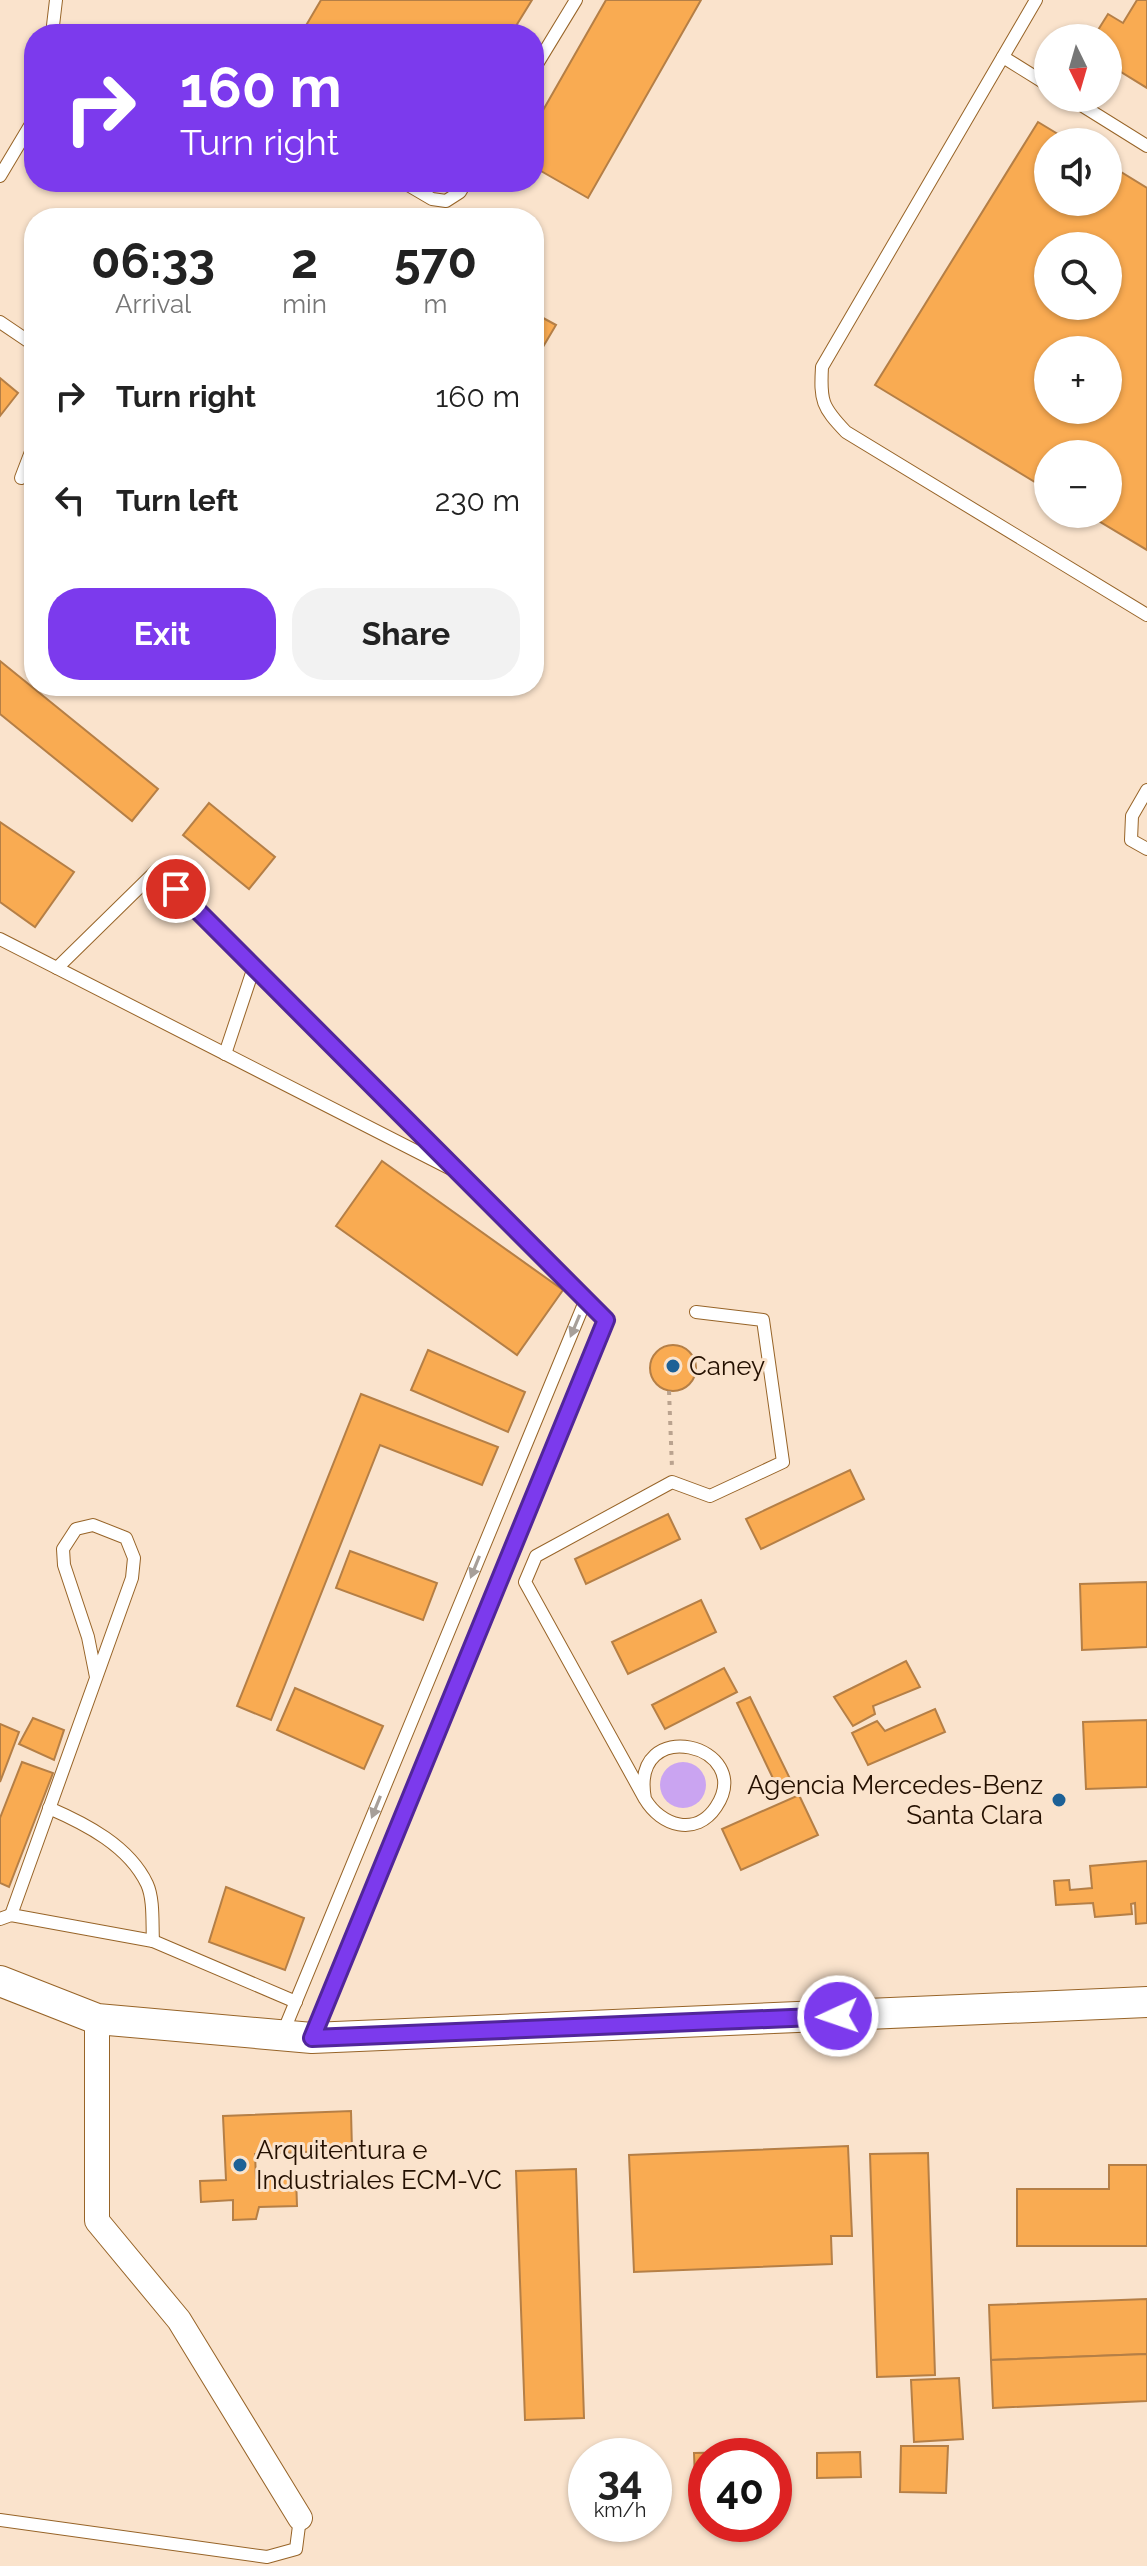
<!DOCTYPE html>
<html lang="en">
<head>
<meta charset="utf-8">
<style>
	:root { --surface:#fff; --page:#f2f2f2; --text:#222; --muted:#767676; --accent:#7c3aed }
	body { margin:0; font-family:Raleway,sans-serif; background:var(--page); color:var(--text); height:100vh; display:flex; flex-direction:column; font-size:30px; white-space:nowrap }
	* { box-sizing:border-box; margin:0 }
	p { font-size:26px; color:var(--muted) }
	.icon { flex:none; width:44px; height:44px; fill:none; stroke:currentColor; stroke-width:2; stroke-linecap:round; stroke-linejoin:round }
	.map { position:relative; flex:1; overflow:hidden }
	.side { position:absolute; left:24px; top:208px; width:520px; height:488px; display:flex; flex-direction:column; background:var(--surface); border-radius:32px; box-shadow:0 2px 6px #0004 }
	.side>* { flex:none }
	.banner { position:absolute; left:24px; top:24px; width:520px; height:168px; border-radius:32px; box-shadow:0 2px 6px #0004; background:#7c3aed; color:#fff; overflow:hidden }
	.needle { width:52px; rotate:175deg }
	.controls { position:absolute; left:1034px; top:24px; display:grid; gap:16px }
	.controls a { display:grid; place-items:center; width:88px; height:88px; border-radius:50%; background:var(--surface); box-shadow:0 2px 6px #0004; font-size:40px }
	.speed { position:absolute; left:568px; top:2438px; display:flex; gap:16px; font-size:40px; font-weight:700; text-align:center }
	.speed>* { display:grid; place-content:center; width:104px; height:104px; border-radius:50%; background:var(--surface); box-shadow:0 2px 6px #0004; line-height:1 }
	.speed small { font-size:20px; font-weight:400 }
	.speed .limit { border:12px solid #d22; background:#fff; color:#111 }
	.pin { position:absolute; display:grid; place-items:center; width:68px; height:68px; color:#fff; margin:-34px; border:4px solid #fff; border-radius:50%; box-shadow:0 2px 8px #0007 }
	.me { position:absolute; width:88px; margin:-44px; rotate:267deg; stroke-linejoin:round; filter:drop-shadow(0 0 6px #0008) }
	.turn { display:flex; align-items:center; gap:28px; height:168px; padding:0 24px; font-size:36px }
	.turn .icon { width:104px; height:104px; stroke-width:2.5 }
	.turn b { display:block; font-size:56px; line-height:68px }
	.eta { display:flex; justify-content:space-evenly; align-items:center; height:136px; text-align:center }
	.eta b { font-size:48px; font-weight:700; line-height:56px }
	.button { display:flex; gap:16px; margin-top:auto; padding:16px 24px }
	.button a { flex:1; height:92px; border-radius:32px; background:var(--accent); color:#fff; font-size:32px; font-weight:700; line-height:92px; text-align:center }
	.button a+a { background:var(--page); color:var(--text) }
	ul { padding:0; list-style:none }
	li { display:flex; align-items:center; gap:24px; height:104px; padding:0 24px }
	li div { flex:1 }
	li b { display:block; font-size:30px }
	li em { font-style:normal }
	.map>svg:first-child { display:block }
	.green { fill:#caa4f1 }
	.building { fill:#f9ab52; stroke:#b57f46; stroke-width:2; fill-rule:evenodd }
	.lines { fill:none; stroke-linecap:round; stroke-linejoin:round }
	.service-casing { stroke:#976428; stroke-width:14 }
	.minor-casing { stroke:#976428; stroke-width:26 }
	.tertiary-casing { stroke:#976428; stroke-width:32 }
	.path { stroke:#baa38f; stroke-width:4; stroke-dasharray:4 6; stroke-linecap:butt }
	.service { stroke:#fff; stroke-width:12 }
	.minor { stroke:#fff; stroke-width:24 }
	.tertiary { stroke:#fff; stroke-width:30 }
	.oneway { fill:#a79f99 }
	.route-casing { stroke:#51269a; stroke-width:20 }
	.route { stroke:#7c3aed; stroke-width:14 }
	.poi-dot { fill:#1d6196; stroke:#fae3cc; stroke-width:3 }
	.labels { text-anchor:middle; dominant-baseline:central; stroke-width:6; stroke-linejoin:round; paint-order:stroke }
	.poi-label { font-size:26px; fill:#241000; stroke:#fae3cc; text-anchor:start }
</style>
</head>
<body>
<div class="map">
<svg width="1147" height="2566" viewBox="0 0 1147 2566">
	<rect width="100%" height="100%" fill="#fae3cc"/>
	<!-- green -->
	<circle class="green" cx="683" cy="1785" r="23"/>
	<!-- building -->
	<g class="building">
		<path d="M 321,0 L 532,0 L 511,34 L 301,34 Z"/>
		<path d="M 606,0 L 701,0 L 588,198 L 534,167 L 534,126 Z"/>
		<path d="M 1137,0 L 1147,0 L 1147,88 L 1108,64 L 1108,38 L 1093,38 L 1108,14 L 1123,23 Z"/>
		<path d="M 1038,122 L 1071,142 L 1048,142 L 1048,202 L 1108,202 L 1108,164 L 1147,188 L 1147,550 L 1087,514 L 1108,514 L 1108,454 L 1048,454 L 1048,490 L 875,385 ZM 1048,246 L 1108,246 L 1108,306 L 1048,306 ZM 1048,350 L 1108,350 L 1108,410 L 1048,410 Z"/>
		<path d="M 534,313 L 556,325 L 534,362 Z"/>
		<path d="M 0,378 L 18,393 L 0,416 Z"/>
		<path d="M 0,661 L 158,789 L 132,821 L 0,714 Z"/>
		<path d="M 209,803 L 275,857 L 249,889 L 183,835 Z"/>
		<path d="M 0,822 L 74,872 L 35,927 L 0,902 Z"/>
		<path d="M 382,1161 L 563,1290 L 517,1355 L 336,1226 Z"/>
		<circle cx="673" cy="1368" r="23"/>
		<path d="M 428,1350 L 525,1392 L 508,1432 L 411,1390 Z"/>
		<path d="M 361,1394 L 498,1447 L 482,1485 L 380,1445 L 271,1720 L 237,1706 Z"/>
		<path d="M 850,1470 L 864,1499 L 761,1549 L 746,1519 Z"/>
		<path d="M 668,1514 L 680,1539 L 586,1584 L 575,1559 Z"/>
		<path d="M 350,1551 L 437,1583 L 423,1620 L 336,1588 Z"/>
		<path d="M 1147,1582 L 1147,1647 L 1082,1650 L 1080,1584 Z"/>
		<path d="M 701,1600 L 716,1632 L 628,1674 L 612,1642 Z"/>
		<path d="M 906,1661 L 920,1687 L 873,1706 L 875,1714 L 853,1726 L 834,1697 Z"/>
		<path d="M 724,1668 L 737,1692 L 665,1729 L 652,1705 Z"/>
		<path d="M 295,1688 L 383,1726 L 364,1769 L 277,1730 Z"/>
		<path d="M 750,1697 L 794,1787 L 780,1793 L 737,1703 Z"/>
		<path d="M 935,1709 L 945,1732 L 868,1765 L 852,1733 L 877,1721 L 885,1731 Z"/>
		<path d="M 33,1718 L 64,1730 L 54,1760 L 19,1744 Z"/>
		<path d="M 1147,1720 L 1147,1787 L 1086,1789 L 1083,1722 Z"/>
		<path d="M 0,1724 L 19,1732 L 0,1782 Z"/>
		<path d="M 22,1762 L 53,1773 L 9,1887 L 0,1883 L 0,1818 Z"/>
		<path d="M 799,1795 L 818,1835 L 741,1870 L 722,1829 Z"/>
		<path d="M 1147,1861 L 1147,1923 L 1136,1924 L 1135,1903 L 1131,1904 L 1132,1914 L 1095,1917 L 1093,1903 L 1056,1905 L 1054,1881 L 1069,1880 L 1070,1890 L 1092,1888 L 1090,1866 Z"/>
		<path d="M 226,1887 L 304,1918 L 285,1970 L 209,1942 Z"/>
		<path d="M 351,2111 L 352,2150 L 255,2154 L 256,2178 L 296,2177 L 297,2206 L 259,2207 L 256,2219 L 233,2220 L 233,2200 L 201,2202 L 200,2181 L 226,2180 L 223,2116 Z"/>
		<path d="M 848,2146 L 852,2236 L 831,2236 L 832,2264 L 634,2272 L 629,2155 Z"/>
		<path d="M 928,2153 L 935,2375 L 877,2377 L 870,2154 Z"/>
		<path d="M 1109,2165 L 1147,2165 L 1147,2246 L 1017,2246 L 1017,2189 L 1109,2189 Z"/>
		<path d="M 576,2169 L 584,2418 L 525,2420 L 516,2171 Z"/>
		<path d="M 1147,2299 L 1147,2354 L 991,2360 L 989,2305 Z"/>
		<path d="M 1147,2354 L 1147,2401 L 993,2408 L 991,2360 Z"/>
		<path d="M 959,2378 L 963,2439 L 914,2442 L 911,2380 Z"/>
		<path d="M 901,2446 L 948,2446 L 946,2493 L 900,2492 Z"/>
		<path d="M 743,2452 L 743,2456 L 706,2456 L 706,2478 L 695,2479 L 694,2453 Z"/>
		<path d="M 860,2452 L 861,2477 L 817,2478 L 817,2453 Z"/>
	</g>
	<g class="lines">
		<defs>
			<g id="service">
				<path d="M 1036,0 L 822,367 C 820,401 822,407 846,432 L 1147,615"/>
				<path d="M 52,34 L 56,0"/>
				<path d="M 1003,57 L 1048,85"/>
				<path d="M 534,69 L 576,0"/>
				<path d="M 1070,98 L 1147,146"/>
				<path d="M 0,176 L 34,119"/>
				<path d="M 403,182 L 432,199 L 446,201 L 460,192 L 466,182"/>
				<path d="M 0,322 L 34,345"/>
				<path d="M 21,478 L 34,444"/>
				<path d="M 1147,790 L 1132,816 L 1131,840 L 1147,849"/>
				<path d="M 0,939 L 451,1169"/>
				<path d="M 57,968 L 157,870 L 586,1299"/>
				<path d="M 225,1054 L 254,967"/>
				<path d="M 645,1799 C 629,1713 757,1745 716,1807 C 696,1837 661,1826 645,1799 L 525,1582 L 536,1556 L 672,1482 L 710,1496 L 783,1462 L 763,1320 L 696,1312"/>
				<path d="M 49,1808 C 86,1824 129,1846 147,1884 C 154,1899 152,1924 153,1941"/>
				<path d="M 11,1915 L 132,1578 L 134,1558 L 126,1538 L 93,1525 L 76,1529 L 63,1549 L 64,1565 L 88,1637 L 96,1677"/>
				<path d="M 0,1919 L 11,1915 L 153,1941 L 296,2002"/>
				<path d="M 282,2035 L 586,1299 L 606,1320 L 313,2035"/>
				<path d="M 0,2520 L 267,2557 L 296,2549 L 300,2518"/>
			</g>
			<path id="minor" d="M 97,2019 L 97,2221 L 179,2320 L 300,2518"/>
			<path id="tertiary" d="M 0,1981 L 97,2019 L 312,2038 L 1147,2002"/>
		</defs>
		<!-- service casing -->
		<use href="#service" class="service-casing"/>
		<!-- minor casing -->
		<use href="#minor" class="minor-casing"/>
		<!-- tertiary casing -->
		<use href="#tertiary" class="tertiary-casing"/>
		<!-- path -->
		<path class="path" d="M 669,1391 L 672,1468"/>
		<!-- service -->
		<use href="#service" class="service"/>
		<!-- minor -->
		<use href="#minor" class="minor"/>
		<!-- tertiary -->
		<use href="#tertiary" class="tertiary"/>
	</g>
	<!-- one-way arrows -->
	<defs><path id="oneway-solid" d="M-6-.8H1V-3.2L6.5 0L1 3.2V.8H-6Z" transform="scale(2)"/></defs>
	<g class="oneway">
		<use href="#oneway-solid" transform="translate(575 1326) rotate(113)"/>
		<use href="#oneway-solid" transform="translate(475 1567) rotate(112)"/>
		<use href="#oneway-solid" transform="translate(376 1807) rotate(112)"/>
	</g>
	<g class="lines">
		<defs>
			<path id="route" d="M 176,889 L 606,1320 L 312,2038 L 838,2016"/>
		</defs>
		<!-- route casing -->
		<use href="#route" class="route-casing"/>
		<!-- route -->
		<use href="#route" class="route"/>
	</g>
	<!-- markers -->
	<g class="poi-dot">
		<circle cx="673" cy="1366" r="8"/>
		<circle cx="1059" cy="1800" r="8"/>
		<circle cx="240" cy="2165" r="8"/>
	</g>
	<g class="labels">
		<!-- poi labels -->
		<g class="poi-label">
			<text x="689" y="1366">Caney</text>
			<text x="1043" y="1785" text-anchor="end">Agencia Mercedes-Benz<tspan x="1043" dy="30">Santa Clara</tspan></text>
			<text x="256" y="2150">Arquitentura e<tspan x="256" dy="30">Industriales ECM-VC</tspan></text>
		</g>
	</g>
</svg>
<div class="controls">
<a><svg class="needle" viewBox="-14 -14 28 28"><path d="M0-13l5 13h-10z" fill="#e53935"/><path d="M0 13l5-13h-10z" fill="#767676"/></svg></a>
<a><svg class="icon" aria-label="sound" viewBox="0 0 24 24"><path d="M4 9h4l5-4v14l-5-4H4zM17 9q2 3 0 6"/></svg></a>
<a><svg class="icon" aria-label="search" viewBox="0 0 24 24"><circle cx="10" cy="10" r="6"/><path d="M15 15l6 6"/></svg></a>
<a>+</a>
<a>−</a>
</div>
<div class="speed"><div>34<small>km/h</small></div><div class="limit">40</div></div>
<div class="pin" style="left:176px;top:889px;background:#d93025"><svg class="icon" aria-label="arrive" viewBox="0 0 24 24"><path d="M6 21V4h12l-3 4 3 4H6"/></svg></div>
<svg class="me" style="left:838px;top:2016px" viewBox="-20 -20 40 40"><circle r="17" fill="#7c3aed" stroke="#fff" stroke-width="3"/><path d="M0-11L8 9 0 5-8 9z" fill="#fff"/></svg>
<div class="banner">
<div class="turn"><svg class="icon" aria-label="right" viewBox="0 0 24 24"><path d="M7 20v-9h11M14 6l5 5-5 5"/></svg><div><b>160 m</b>Turn right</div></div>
</div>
<section class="side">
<div class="eta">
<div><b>06:33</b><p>Arrival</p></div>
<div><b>2</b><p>min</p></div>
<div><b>570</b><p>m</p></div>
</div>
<ul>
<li><svg class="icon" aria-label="right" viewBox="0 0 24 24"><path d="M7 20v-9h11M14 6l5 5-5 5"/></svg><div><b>Turn right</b></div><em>160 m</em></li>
<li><svg class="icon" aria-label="left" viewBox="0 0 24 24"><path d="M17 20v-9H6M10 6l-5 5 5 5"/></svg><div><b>Turn left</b></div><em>230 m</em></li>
</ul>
<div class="button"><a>Exit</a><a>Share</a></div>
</section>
</div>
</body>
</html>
